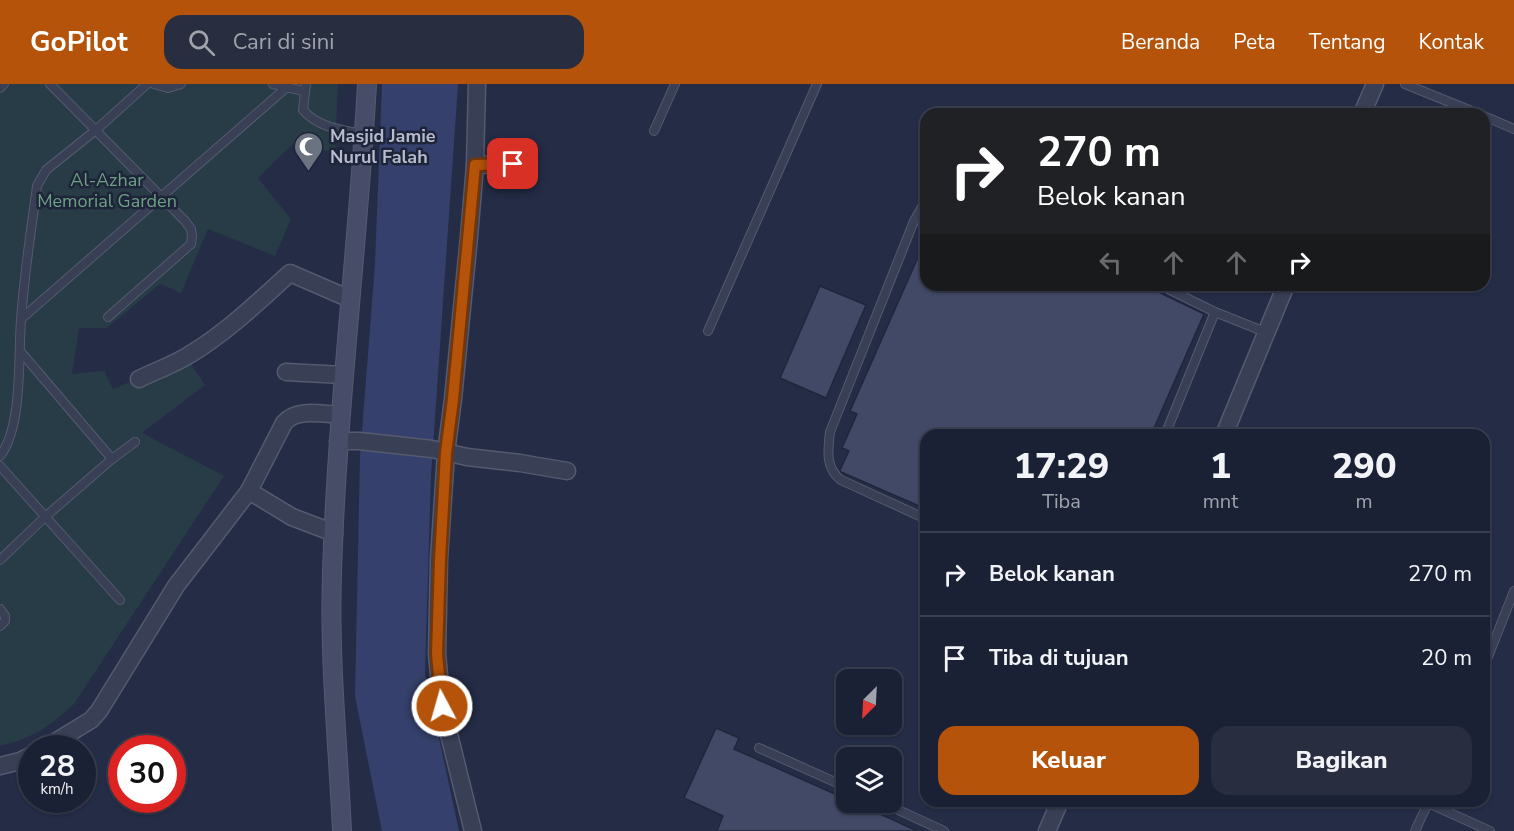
<!DOCTYPE html>
<html lang="id">
<head>
<meta charset="utf-8">
<style>
	:root { --surface:#1b2134; --page:#282e40; --text:#f1f3f6; --muted:#a0a3ac; --line:#393e4f; --accent:#b45309 }
	body { margin:0; font-family:"Nunito Sans",sans-serif; background:var(--page); color:var(--text); height:100vh; display:flex; flex-direction:column; font-size:22px; white-space:nowrap }
	* { box-sizing:border-box; margin:0 }
	p { font-size:20px; color:var(--muted) }
	.icon { flex:none; width:33px; height:33px; fill:none; stroke:currentColor; stroke-width:2; stroke-linecap:round; stroke-linejoin:round }
	.map { position:relative; flex:1; overflow:hidden }
	.panel { position:absolute; left:920px; top:345px; width:570px; height:378px; display:flex; flex-direction:column; background:var(--surface); border-radius:18px; box-shadow:0 2px 4px #0004,0 0 0 2px var(--line) }
	.panel>* { flex:none }
	.hud { position:absolute; left:920px; top:24px; width:570px; height:183px; border-radius:18px; box-shadow:0 2px 4px #0004,0 0 0 2px var(--line); background:#202124; color:#fff; overflow:hidden }
	.needle { width:39px; rotate:204deg }
	.buttons { position:absolute; left:836px; top:585px; display:grid; gap:12px }
	.buttons a { display:grid; place-items:center; width:66px; height:66px; border-radius:12px; background:var(--surface); box-shadow:0 2px 4px #0004,0 0 0 2px var(--line); font-size:30px }
	.speed { position:absolute; left:18px; top:651px; display:flex; gap:12px; font-size:30px; font-weight:700; text-align:center }
	.speed>* { display:grid; place-content:center; width:78px; height:78px; border-radius:50%; background:var(--surface); box-shadow:0 2px 4px #0004,0 0 0 2px var(--line); line-height:1 }
	.speed small { font-size:15px; font-weight:400 }
	.speed .limit { border:9px solid #d22; background:#fff; color:#111 }
	.pin { position:absolute; display:grid; place-items:center; width:51px; height:51px; color:#fff; margin:-26px; border-radius:12px; box-shadow:0 3px 9px #0006 }
	.me { position:absolute; width:66px; margin:-33px; rotate:354deg; stroke-linejoin:round; filter:drop-shadow(0 0 4px #0008) }
	.turn { display:flex; align-items:center; gap:21px; height:126px; padding:0 18px; font-size:27px }
	.turn .icon { width:78px; height:78px; stroke-width:2.5 }
	.turn b { display:block; font-size:42px; line-height:51px }
	.lanes { display:flex; align-items:center; height:57px; padding:0 18px; background:#0003; justify-content:center; gap:30px; direction:ltr }
	.lanes .off { opacity:.35 }
	.eta { display:flex; justify-content:space-evenly; align-items:center; height:102px; text-align:center }
	.eta b { font-size:36px; font-weight:800; line-height:42px }
	.primary-button { display:flex; gap:12px; margin-top:auto; padding:12px 18px }
	.primary-button a { flex:1; height:69px; border-radius:18px; background:var(--accent); color:#fff; font-size:24px; font-weight:800; line-height:69px; text-align:center }
	.primary-button a+a { background:var(--page); color:var(--text) }
	ul { padding:0; list-style:none }
	li { display:flex; align-items:center; gap:18px; height:84px; padding:0 18px; border-top:2px solid var(--line) }
	li div { flex:1 }
	li b { display:block; font-size:22px }
	li em { font-style:normal }
	header { display:flex; align-items:center; gap:36px; box-sizing:border-box; height:84px; padding:0 30px; background:var(--accent); color:#fff }
	header strong { font-size:28px }
	nav { display:flex; gap:33px; margin-inline-start:auto; font-size:21px }
	.search { width:420px; height:54px; background:var(--page); display:flex; align-items:center; gap:15px; box-sizing:border-box; padding:0 21px; border-radius:18px; color:var(--muted); font-size:22px }
	.map>svg:first-child { display:block }
	.green { fill:#273c46 }
	.water { fill:#35416c }
	.building { fill:#414966; stroke:#20263c; stroke-width:1.5 }
	.lines { fill:none; stroke-linecap:round; stroke-linejoin:round }
	.lane-casing { stroke:#555a6f; stroke-width:10 }
	.street-casing { stroke:#555a6f; stroke-width:19 }
	.secondary-casing { stroke:#555a6f; stroke-width:20 }
	.lane { stroke:#393f55; stroke-width:8 }
	.street { stroke:#393f55; stroke-width:16 }
	.secondary { stroke:#474d68; stroke-width:18 }
	.route-casing { stroke:#753606; stroke-width:15 }
	.route { stroke:#b45309; stroke-width:10 }
	.labels { text-anchor:middle; dominant-baseline:central; stroke-width:5; stroke-linejoin:round; paint-order:stroke }
	.poi-label { font-size:18px; font-weight:bold; fill:#b7bbce; stroke:#1e243a; text-anchor:start }
	.park-label { font-size:18px; fill:#6ca183; stroke:#1e243a }
</style>
</head>
<body>
<header>
<strong>GoPilot</strong>
<div class="search"><svg class="icon" aria-label="search" viewBox="0 0 24 24"><circle cx="10" cy="10" r="6"/><path d="M15 15l6 6"/></svg>Cari di sini</div>
<nav><a>Beranda</a><a>Peta</a><a>Tentang</a><a>Kontak</a></nav>
</header>
<div class="map">
<svg width="1514" height="747" viewBox="0 0 1514 747">
	<rect width="100%" height="100%" fill="#242c46"/>
	<!-- green -->
	<path class="green" d="M 0,0 L 338,0 L 335,69 L 294,59 L 258,94 L 291,135 L 275,172 L 208,145 L 181,209 L 160,200 L 107,244 L 79,244 L 72,290 L 104,287 L 113,305 L 187,274 L 205,301 L 142,349 L 224,392 L 74,620 C 49,643 33,654 0,662 Z"/>
	<!-- water -->
	<path class="water" d="M 382,0 L 458,0 L 431,392 L 425,589 L 459,747 L 382,747 L 355,612 L 360,373 L 375,180 Z"/>
	<!-- building -->
	<g class="building">
		<path d="M 926,155 L 926,201 L 1144,201 L 1204,230 L 1151,351 L 926,351 L 926,425 L 841,388 L 840,386 L 849,367 L 842,364 L 857,330 L 850,327 Z"/>
		<path d="M 820,202 L 866,221 L 826,314 L 780,294 Z"/>
		<path d="M 716,644 L 739,654 L 734,665 L 846,715 L 846,718 L 854,718 L 917,747 L 717,747 L 723,732 L 684,714 Z"/>
	</g>
	<g class="lines">
		<defs>
			<g id="lane">
				<path d="M 50,0 L 185,137 L 191,145 L 192,152 L 191,160 L 108,233"/>
				<path d="M 154,0 L 168,4 L 181,0"/>
				<path d="M 273,0 L 304,7"/>
				<path d="M 306,0 L 303,26 C 317,43 342,46 362,50"/>
				<path d="M 1405,0 L 1479,30"/>
				<path d="M 0,4 L 4,0"/>
				<path d="M 1484,32 L 1514,45"/>
				<path d="M 654,47 L 675,0"/>
				<path d="M 926,116 L 914,137 L 830,348 C 828,366 825,384 841,396 L 926,435"/>
				<path d="M 1160,201 L 1215,228 L 1165,351"/>
				<path d="M 1215,228 L 1265,248"/>
				<path d="M 21,235 L 287,3"/>
				<path d="M 708,247 L 817,0"/>
				<path d="M 20,267 L 112,375 L 135,358"/>
				<path d="M 0,372 C 23,343 18,272 21,236 C 24,191 31,147 37,102 L 46,86 L 96,46 L 147,0"/>
				<path d="M 0,382 L 120,516"/>
				<path d="M 0,476 L 45,433 L 112,375"/>
				<path d="M 0,525 L 5,532 L 5,537 L 0,542"/>
				<path d="M 1484,583 L 1514,507"/>
				<path d="M 759,664 L 846,703"/>
				<path d="M 881,718 L 944,747"/>
				<path d="M 1415,747 L 1428,719 L 1490,747"/>
			</g>
			<g id="street">
				<path d="M 1362,30 L 1375,0"/>
				<path d="M 475,81 L 513,80"/>
				<path d="M 286,288 L 343,291"/>
				<path d="M 139,295 C 155,287 173,281 189,271 C 226,249 258,218 290,189 L 350,215"/>
				<path d="M 1224,351 L 1286,201"/>
				<path d="M 338,357 L 359,357 L 432,365 L 467,373 L 520,379 L 567,387"/>
				<path d="M 334,449 L 292,433 L 249,407 L 284,339 C 296,324 322,330 340,331"/>
				<path d="M 45,664 L 91,636 L 99,627 L 176,502 L 249,407"/>
				<path d="M 0,682 L 20,677 L 32,671"/>
				<path d="M 473,747 L 442,622 L 437,570 L 439,475 L 446,369 L 453,315 L 469,153 L 475,81 L 477,0"/>
				<path d="M 1047,747 L 1060,717"/>
			</g>
			<path id="secondary" d="M 342,747 C 338,661 329,575 332,489 C 337,325 358,163 367,0"/>
		</defs>
		<!-- lane casing -->
		<use href="#lane" class="lane-casing"/>
		<!-- street casing -->
		<use href="#street" class="street-casing"/>
		<!-- secondary casing -->
		<use href="#secondary" class="secondary-casing"/>
		<!-- lane -->
		<use href="#lane" class="lane"/>
		<!-- street -->
		<use href="#street" class="street"/>
		<!-- secondary -->
		<use href="#secondary" class="secondary"/>
	</g>
	<g class="lines">
		<defs>
			<path id="route" d="M 442,622 L 437,570 L 440,476 L 446,369 L 453,315 L 475,81 L 513,80"/>
		</defs>
		<!-- route casing -->
		<use href="#route" class="route-casing"/>
		<!-- route -->
		<use href="#route" class="route"/>
	</g>
	<!-- icons -->
	<defs>
		<symbol id="mosque-pin" viewBox="-11 -11 22 30"><path d="M0 17L-7.5 6A9.5 9.5 0 1 1 7.5 6Z" fill="#6b7280" stroke="#1e243a"/><path d="M3.5-4.9A6 6 0 1 0 3.5 4.9A5 5 0 1 1 3.5-4.9Z" fill="#fff"/></symbol>
	</defs>
	<g fill-rule="evenodd">
		<use href="#mosque-pin" x="292" y="46" width="33" height="45"/>
	</g>
	<g class="labels">
		<!-- poi labels -->
		<g class="poi-label">
			<text x="330" y="52">Masjid Jamie<tspan x="330" dy="21">Nurul Falah</tspan></text>
		</g>
		<!-- park labels -->
		<g class="park-label">
			<text x="107" y="96">Al-Azhar<tspan x="107" dy="21">Memorial Garden</tspan></text>
		</g>
	</g>
</svg>
<div class="buttons">
<a><svg class="needle" viewBox="-14 -14 28 28"><path d="M0-13l5 13h-10z" fill="#e53935"/><path d="M0 13l5-13h-10z" fill="#a0a3ac"/></svg></a>
<a><svg class="icon" aria-label="layers" viewBox="0 0 24 24"><path d="M12 4l9 5-9 5-9-5zM3 14l9 5 9-5"/></svg></a>
</div>
<div class="speed"><div>28<small>km/h</small></div><div class="limit">30</div></div>
<div class="pin" style="left:513px;top:80px;background:#d93025"><svg class="icon" aria-label="arrive" viewBox="0 0 24 24"><path d="M6 21V4h12l-3 4 3 4H6"/></svg></div>
<svg class="me" style="left:442px;top:622px" viewBox="-20 -20 40 40"><circle r="17" fill="#b45309" stroke="#fff" stroke-width="3"/><path d="M0-11L8 9 0 5-8 9z" fill="#fff"/></svg>
<div class="hud">
<div class="turn"><svg class="icon" aria-label="right" viewBox="0 0 24 24"><path d="M7 20v-9h11M14 6l5 5-5 5"/></svg><div><b>270 m</b>Belok kanan</div></div>
<div class="lanes"><svg class="icon off" aria-label="left" viewBox="0 0 24 24"><path d="M17 20v-9H6M10 6l-5 5 5 5"/></svg><svg class="icon off" aria-label="ahead" viewBox="0 0 24 24"><path d="M12 20V5M6 11l6-6 6 6"/></svg><svg class="icon off" aria-label="ahead" viewBox="0 0 24 24"><path d="M12 20V5M6 11l6-6 6 6"/></svg><svg class="icon" aria-label="right" viewBox="0 0 24 24"><path d="M7 20v-9h11M14 6l5 5-5 5"/></svg></div>
</div>
<section class="panel">
<div class="eta">
<div><b>17:29</b><p>Tiba</p></div>
<div><b>1</b><p>mnt</p></div>
<div><b>290</b><p>m</p></div>
</div>
<ul>
<li><svg class="icon" aria-label="right" viewBox="0 0 24 24"><path d="M7 20v-9h11M14 6l5 5-5 5"/></svg><div><b>Belok kanan</b></div><em>270 m</em></li>
<li><svg class="icon" aria-label="arrive" viewBox="0 0 24 24"><path d="M6 21V4h12l-3 4 3 4H6"/></svg><div><b>Tiba di tujuan</b></div><em>20 m</em></li>
</ul>
<div class="primary-button"><a>Keluar</a><a>Bagikan</a></div>
</section>
</div>
</body>
</html>
